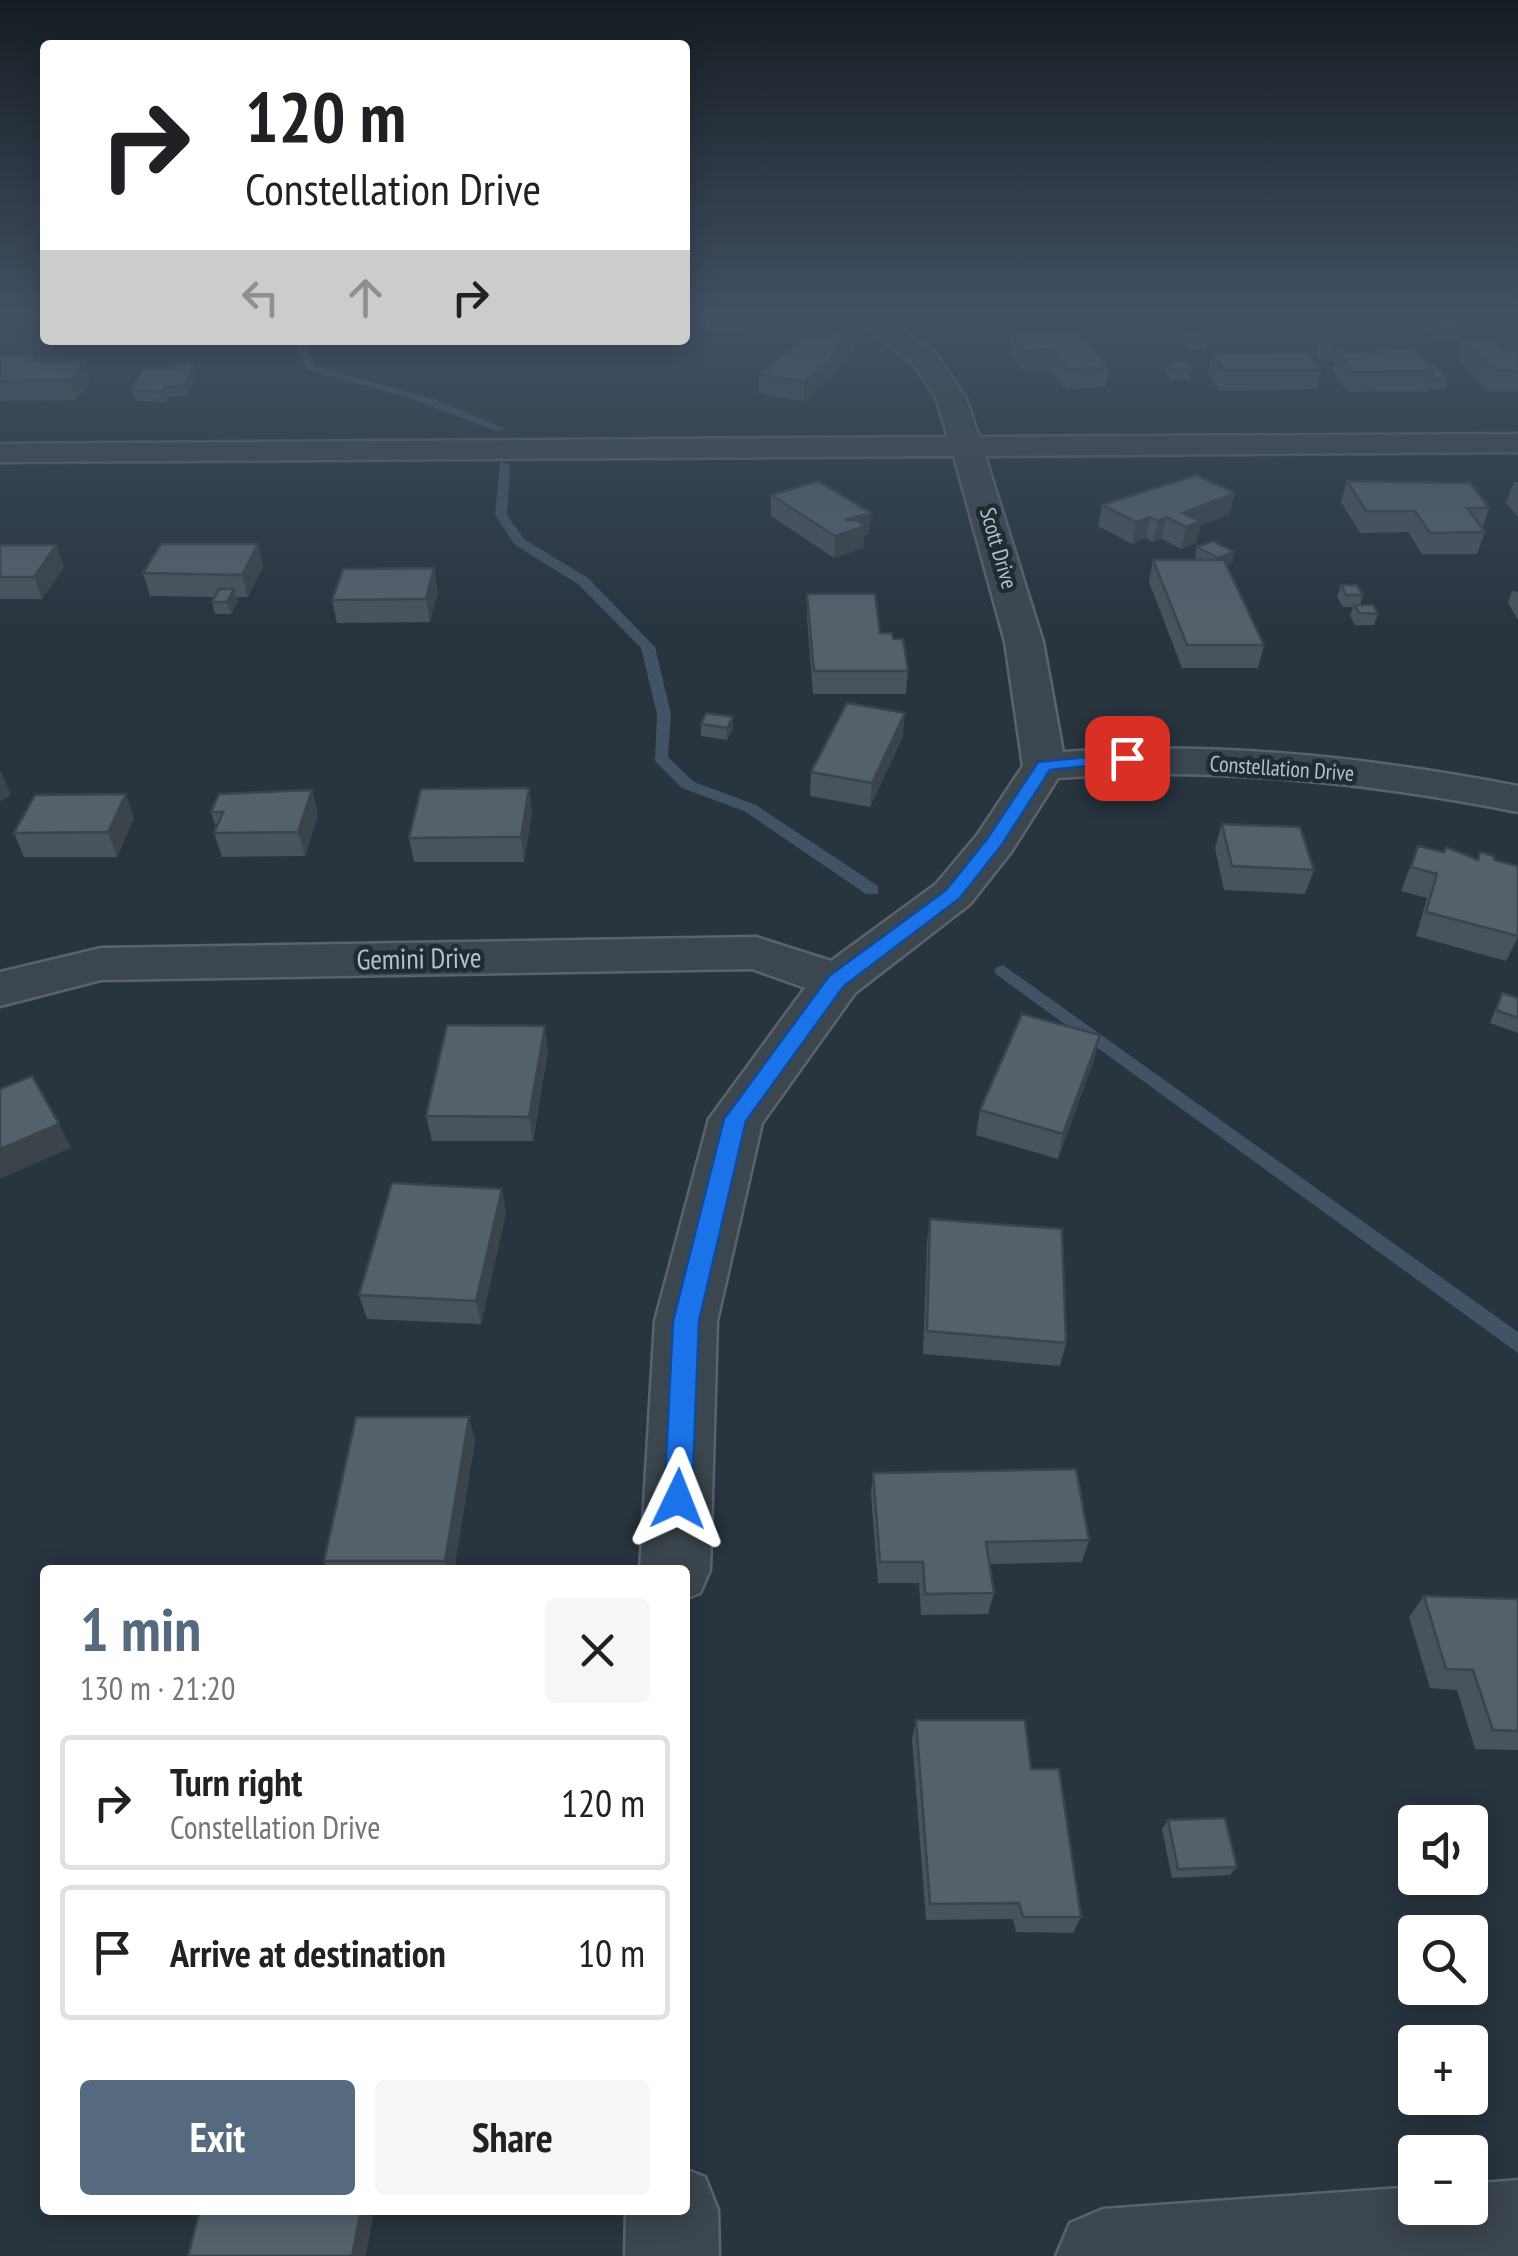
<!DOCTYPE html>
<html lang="en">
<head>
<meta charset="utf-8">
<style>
	:root { --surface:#fff; --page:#f6f6f6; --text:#202124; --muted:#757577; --line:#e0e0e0; --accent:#566a7f }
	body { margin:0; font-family:"PT Sans Narrow",sans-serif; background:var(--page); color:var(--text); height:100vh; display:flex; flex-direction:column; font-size:38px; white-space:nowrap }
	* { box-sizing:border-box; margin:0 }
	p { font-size:32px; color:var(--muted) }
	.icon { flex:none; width:55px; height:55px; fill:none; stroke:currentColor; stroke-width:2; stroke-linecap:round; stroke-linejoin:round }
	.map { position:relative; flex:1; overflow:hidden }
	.panel { position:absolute; left:40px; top:1565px; width:650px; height:650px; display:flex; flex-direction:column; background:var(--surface); border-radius:10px; box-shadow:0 5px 25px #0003 }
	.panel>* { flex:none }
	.top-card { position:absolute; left:40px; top:40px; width:650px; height:305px; border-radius:10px; box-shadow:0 5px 25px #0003; background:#fff; color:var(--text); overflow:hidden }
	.controls { position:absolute; left:1398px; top:1805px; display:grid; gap:20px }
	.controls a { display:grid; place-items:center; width:90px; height:90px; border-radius:10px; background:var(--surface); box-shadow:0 5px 25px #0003; font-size:50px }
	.pin { position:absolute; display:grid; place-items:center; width:85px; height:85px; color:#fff; margin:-42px; border-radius:20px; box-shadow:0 5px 15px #0006 }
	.me { position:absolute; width:110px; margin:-55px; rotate:2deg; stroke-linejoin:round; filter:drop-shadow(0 0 8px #0008) }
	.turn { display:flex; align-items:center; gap:35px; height:210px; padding:0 40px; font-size:45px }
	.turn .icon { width:130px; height:130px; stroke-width:2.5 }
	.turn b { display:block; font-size:70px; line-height:85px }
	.lanes { display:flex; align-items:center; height:95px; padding:0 40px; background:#0003; justify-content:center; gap:50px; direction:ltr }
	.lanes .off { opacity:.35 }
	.round { display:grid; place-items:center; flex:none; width:105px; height:105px; border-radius:10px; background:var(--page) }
	.summary { display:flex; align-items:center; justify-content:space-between; height:170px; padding:0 40px }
	h1 { font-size:60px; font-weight:700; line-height:75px; color:var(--accent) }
	.primary-button { display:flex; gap:20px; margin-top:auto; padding:20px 40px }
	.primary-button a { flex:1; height:115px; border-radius:10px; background:var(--accent); color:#fff; font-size:40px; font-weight:700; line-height:115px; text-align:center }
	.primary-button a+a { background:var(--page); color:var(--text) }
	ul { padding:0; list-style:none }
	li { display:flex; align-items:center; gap:30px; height:135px; margin:0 20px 15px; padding:0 20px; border:5px solid var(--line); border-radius:10px }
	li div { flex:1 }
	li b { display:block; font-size:38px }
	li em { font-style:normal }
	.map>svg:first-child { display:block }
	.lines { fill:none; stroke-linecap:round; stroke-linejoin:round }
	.stream { fill:#405465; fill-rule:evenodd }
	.minor-casing { stroke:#5a636c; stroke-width:5 }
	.minor { fill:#3c464e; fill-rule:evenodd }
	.wall { fill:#48535c }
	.shaded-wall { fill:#3b444b }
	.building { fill:#54616b; stroke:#3b444b; stroke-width:2.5 }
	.route { fill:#1a73e8; stroke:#114b97; stroke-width:2.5 }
	.labels { text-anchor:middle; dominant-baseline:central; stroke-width:9; stroke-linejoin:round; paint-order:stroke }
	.far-street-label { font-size:22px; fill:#b8c0c9; stroke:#212b33 }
	.street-label { font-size:28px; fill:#b8c0c9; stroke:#212b33 }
</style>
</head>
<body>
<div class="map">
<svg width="1518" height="2256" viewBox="0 0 1518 2256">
	<rect width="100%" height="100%" fill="#28343e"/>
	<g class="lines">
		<!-- stream -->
		<g class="stream">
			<path d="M 293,340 L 303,340 L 315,366 L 434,399 L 506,429 L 496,431 L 403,396 L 307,370 Z"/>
			<path d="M 500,462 L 510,464 L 507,515 L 524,539 L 588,578 L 655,647 L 671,714 L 668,757 L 694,782 L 756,805 L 878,886 L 878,894 L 866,894 L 744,811 L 682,788 L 655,761 L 657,714 L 641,648 L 578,584 L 515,545 L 495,515 Z"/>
			<path d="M 1003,965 L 1518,1332 L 1518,1353 L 997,975 L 994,971 L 997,967 Z"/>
		</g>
		<defs>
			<g id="minor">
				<path d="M 848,314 L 878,314 L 934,352 L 966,398 L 979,437 L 1518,434 L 1518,452 L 985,456 L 1043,642 L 1063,752 C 1216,741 1368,757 1518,786 L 1518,812 C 1366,782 1213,766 1058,778 L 1011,852 L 970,904 L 855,993 L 762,1123 L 717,1321 L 710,1570 L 700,1593 L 685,1599 L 685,1570 L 640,1570 L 655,1321 L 709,1119 L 805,988 L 752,969 L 101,980 L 0,1006 L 0,972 L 101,948 L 756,937 L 831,961 L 936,884 L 978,834 L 1023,766 L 1005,642 L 954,456 L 0,462 L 0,444 L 948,437 L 936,398 L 914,364 Z"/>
				<path d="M 685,2169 L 705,2177 L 718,2210 L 719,2256 L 625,2256 L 626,2210 L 685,2210 Z"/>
				<path d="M 1518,2180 L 1518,2256 L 1056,2256 L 1070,2223 L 1103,2209 L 1415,2187 L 1415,2208 L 1470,2208 L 1470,2184 Z"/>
			</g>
		</defs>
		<!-- minor casing -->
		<use href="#minor" class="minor-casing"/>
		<!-- minor -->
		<use href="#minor" class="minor"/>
	</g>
	<!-- wall -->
	<g class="wall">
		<path d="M 704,314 L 753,314 L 753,328 L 708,330 Z"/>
		<path d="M 975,314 L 1025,314 L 1025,316 L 984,321 Z"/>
		<path d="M 1425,315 L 1464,330 L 1461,340 L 1433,340 L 1422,325 Z"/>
		<path d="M 1185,331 L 1208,340 L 1205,350 L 1190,350 L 1183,341 Z"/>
		<path d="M 1012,333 L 1109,367 L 1106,387 L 1066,389 L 1050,369 L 1023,370 L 1010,352 Z"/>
		<path d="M 817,338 L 853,341 L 852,360 L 841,363 L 841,365 L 835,371 L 835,375 L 804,402 L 759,393 L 759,374 Z"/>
		<path d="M 1464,339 L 1501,350 L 1518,350 L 1518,391 L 1487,391 L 1457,358 Z"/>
		<path d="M 102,340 L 125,340 L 123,343 L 103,343 Z"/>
		<path d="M 384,340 L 417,340 L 416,343 L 384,343 Z"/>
		<path d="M 1319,344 L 1338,352 L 1386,351 L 1386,349 L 1428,364 L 1448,379 L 1445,389 L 1429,389 L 1428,391 L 1348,392 L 1332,371 L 1335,361 L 1320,360 L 1316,354 Z"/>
		<path d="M 1212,353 L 1321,370 L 1316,389 L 1219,391 L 1208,373 Z"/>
		<path d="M 32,355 L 34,362 L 84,362 L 90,381 L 76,400 L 0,401 L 0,356 Z"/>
		<path d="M 1168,361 L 1191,369 L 1189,379 L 1171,379 L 1166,371 Z"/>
		<path d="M 196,374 L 188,396 L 168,397 L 166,402 L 135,401 L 132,390 Z"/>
		<path d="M 1347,481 L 1489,508 L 1482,529 L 1485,532 L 1477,554 L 1422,554 L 1408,532 L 1360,533 L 1341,502 Z"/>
		<path d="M 1514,482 L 1518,482 L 1518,517 L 1506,503 Z"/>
		<path d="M 771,495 L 869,534 L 864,536 L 864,548 L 834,558 L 771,516 Z"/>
		<path d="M 1102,505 L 1230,514 L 1200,526 L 1196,543 L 1181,549 L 1162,539 L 1153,542 L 1146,538 L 1132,544 L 1098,526 Z"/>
		<path d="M 258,544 L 263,566 L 248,597 L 236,597 L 238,601 L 231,614 L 215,614 L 212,602 L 215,597 L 150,596 L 143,573 Z"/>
		<path d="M 0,545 L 56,545 L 64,567 L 42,599 L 0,599 Z"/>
		<path d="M 1197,547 L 1234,552 L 1232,563 L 1226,565 L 1264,645 L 1258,668 L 1182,668 L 1149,582 L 1153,560 L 1198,560 L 1195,558 Z"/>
		<path d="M 1341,585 L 1363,595 L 1360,605 L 1378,614 L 1374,625 L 1355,625 L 1350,616 L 1353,607 L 1343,607 L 1337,597 Z"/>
		<path d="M 438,591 L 430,622 L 337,623 L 332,600 Z"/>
		<path d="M 1512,591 L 1518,592 L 1518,620 L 1508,603 Z"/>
		<path d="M 807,594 L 893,639 L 908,671 L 906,694 L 813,694 L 807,617 Z"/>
		<path d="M 701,724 L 733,729 L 727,740 L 701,736 Z"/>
		<path d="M 903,736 L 870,807 L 810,796 L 811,772 Z"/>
		<path d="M 529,788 L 532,812 L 524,862 L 414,862 L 409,838 Z"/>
		<path d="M 312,790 L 318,814 L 305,856 L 222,857 L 214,833 L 216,828 L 211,812 Z"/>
		<path d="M 134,818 L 117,857 L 24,857 L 14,833 Z"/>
		<path d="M 1222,824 L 1314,870 L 1305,894 L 1224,890 L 1215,848 Z"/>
		<path d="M 1418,846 L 1477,859 L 1480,852 L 1494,860 L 1518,937 L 1506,961 L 1416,936 L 1427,898 L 1401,891 Z"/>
		<path d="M 1502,993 L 1518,998 L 1518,1033 L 1490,1023 Z"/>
		<path d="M 1100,1035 L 1094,1060 L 1058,1159 L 976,1135 L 980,1110 Z"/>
		<path d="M 548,1050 L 533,1141 L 432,1141 L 426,1116 Z"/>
		<path d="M 502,1189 L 506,1213 L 481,1324 L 367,1319 L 359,1295 Z"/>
		<path d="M 930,1219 L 1066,1343 L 1060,1366 L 923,1354 L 927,1243 Z"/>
		<path d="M 475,1440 L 454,1570 L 328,1570 L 324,1561 Z"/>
		<path d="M 873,1473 L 1089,1540 L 1082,1562 L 989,1564 L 994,1593 L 988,1614 L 921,1615 L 919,1583 L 878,1583 L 871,1495 Z"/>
		<path d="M 1424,1596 L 1518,1599 L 1518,1750 L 1475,1749 L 1457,1690 L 1430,1688 L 1409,1617 Z"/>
		<path d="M 916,1720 L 1031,1769 L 1081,1917 L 1073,1933 L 1016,1932 L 1013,1919 L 926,1920 L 912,1739 Z"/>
		<path d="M 1168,1820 L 1237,1867 L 1230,1875 L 1172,1878 L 1162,1829 Z"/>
	</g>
	<!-- shaded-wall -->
	<g class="shaded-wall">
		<path d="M 984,314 L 1025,314 L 1025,316 L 984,321 Z"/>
		<path d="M 853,341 L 852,360 L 841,363 L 841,365 L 835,371 L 835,375 L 804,402 L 804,382 L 836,345 Z"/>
		<path d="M 84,362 L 90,381 L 76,400 L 70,380 Z"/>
		<path d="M 193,364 L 196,374 L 188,396 L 185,386 Z"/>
		<path d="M 1235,493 L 1230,514 L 1200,526 L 1196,543 L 1181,549 L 1186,527 L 1183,513 Z"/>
		<path d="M 871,513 L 869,534 L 864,536 L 864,548 L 834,558 L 835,536 L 845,520 Z"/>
		<path d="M 1150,517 L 1146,538 L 1132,544 L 1136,522 Z"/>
		<path d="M 1166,517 L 1162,539 L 1153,542 L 1158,521 Z"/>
		<path d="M 258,544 L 263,566 L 248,597 L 242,575 Z"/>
		<path d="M 56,545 L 64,567 L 42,599 L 34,577 Z"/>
		<path d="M 1234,552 L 1232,563 L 1216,569 L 1218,558 Z"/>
		<path d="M 434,568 L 438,591 L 430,622 L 426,599 Z"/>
		<path d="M 234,589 L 238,601 L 231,614 L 227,602 Z"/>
		<path d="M 905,713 L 903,736 L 870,807 L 872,783 Z"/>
		<path d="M 733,717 L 733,729 L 727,740 L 727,728 Z"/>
		<path d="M 1,771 L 11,795 L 0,802 L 0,771 Z"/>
		<path d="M 529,788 L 532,812 L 524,862 L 521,837 Z"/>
		<path d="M 312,790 L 318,814 L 305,856 L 298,832 Z"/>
		<path d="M 126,794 L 134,818 L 117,857 L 108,832 Z"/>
		<path d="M 545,1026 L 548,1050 L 533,1141 L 529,1117 Z"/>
		<path d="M 1100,1035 L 1094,1060 L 1058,1159 L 1063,1134 Z"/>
		<path d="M 59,1124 L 71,1148 L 0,1179 L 0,1149 Z"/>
		<path d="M 502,1189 L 506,1213 L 481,1324 L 476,1301 Z"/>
		<path d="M 469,1417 L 475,1440 L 454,1570 L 448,1570 L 445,1561 Z"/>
		<path d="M 361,2210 L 374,2210 L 366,2256 L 352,2256 Z"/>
	</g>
	<!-- building -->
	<g class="building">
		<path d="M 1425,315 L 1453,316 L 1464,330 L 1436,330 Z"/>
		<path d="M 1077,329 L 1109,367 L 1069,370 L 1052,349 L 1025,351 L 1012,333 Z"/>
		<path d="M 1185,331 L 1201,331 L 1208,340 L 1192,340 Z"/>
		<path d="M 838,333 L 853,341 L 836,345 L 842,346 L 832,355 L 836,355 L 804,382 L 759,374 L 805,336 L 817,338 Z"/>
		<path d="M 1464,339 L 1491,339 L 1501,350 L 1518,350 L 1518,371 L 1494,371 Z"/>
		<path d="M 1319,344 L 1334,345 L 1338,351 L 1322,350 Z"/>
		<path d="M 1414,348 L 1434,371 L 1353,372 L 1337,352 L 1389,351 L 1386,349 Z"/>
		<path d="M 1308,352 L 1321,370 L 1224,371 L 1212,353 Z"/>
		<path d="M 32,355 L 26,362 L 84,362 L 70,380 L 0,381 L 0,356 Z"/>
		<path d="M 1168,361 L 1185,361 L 1191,369 L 1173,369 Z"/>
		<path d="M 193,364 L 185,386 L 165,387 L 163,392 L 132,390 L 142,369 L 174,369 L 176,365 Z"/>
		<path d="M 1428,364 L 1434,364 L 1448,379 L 1432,379 L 1434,371 Z"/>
		<path d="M 1196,475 L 1235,493 L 1183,513 L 1201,521 L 1186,527 L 1166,517 L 1158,521 L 1150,517 L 1136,522 L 1102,505 Z"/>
		<path d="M 818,481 L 871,513 L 845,520 L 856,520 L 865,526 L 835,536 L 771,495 Z"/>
		<path d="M 1347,481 L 1470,483 L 1489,508 L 1467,508 L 1485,532 L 1430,533 L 1415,511 L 1366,511 Z"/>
		<path d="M 1213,541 L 1234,552 L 1218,558 L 1197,547 Z"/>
		<path d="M 161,544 L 258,544 L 242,575 L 143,573 Z"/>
		<path d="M 0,545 L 56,545 L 34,577 L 0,577 Z"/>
		<path d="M 1153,560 L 1224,560 L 1264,645 L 1187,645 Z"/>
		<path d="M 434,568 L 426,599 L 332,600 L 343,569 Z"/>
		<path d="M 1341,585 L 1357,585 L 1363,595 L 1346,595 Z"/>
		<path d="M 219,589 L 234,589 L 227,602 L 212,602 Z"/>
		<path d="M 807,594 L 875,594 L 880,633 L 892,633 L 893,639 L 903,639 L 908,671 L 814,671 Z"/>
		<path d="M 1354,605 L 1373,605 L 1378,614 L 1359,613 Z"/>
		<path d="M 847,703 L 905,713 L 872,783 L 811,772 Z"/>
		<path d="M 706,713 L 733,717 L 727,728 L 701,724 Z"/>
		<path d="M 529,788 L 521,837 L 409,838 L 421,789 Z"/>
		<path d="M 312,790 L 298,832 L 214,833 L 223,812 L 211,812 L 219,794 Z"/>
		<path d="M 126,794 L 108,832 L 14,833 L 35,795 Z"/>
		<path d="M 1222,824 L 1300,827 L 1314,870 L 1232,866 Z"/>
		<path d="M 1418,846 L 1444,852 L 1446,847 L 1478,860 L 1480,852 L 1494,856 L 1494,860 L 1518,866 L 1518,936 L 1426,912 L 1437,874 L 1411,867 Z"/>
		<path d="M 1502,993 L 1518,998 L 1518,1018 L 1496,1010 Z"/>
		<path d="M 1022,1014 L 1100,1035 L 1063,1134 L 980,1110 Z"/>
		<path d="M 447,1025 L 545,1026 L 529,1117 L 426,1116 Z"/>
		<path d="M 32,1076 L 59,1124 L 0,1149 L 0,1089 Z"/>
		<path d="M 392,1183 L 502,1189 L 476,1301 L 359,1295 Z"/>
		<path d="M 930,1219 L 1062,1229 L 1066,1343 L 927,1331 Z"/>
		<path d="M 356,1417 L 469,1417 L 445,1561 L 324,1561 Z"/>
		<path d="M 1076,1469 L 1089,1540 L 986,1542 L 994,1593 L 925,1594 L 923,1562 L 880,1562 L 873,1473 Z"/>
		<path d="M 1424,1596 L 1518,1599 L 1518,1731 L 1493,1730 L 1473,1670 L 1446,1669 Z"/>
		<path d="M 916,1720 L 1025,1720 L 1031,1769 L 1059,1769 L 1081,1917 L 1023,1917 L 1019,1903 L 930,1904 Z"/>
		<path d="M 1225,1818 L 1237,1867 L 1178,1869 L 1168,1820 Z"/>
		<path d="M 200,2210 L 361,2210 L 352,2256 L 188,2256 Z"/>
	</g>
	<!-- sky -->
	<linearGradient id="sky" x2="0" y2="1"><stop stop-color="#161d22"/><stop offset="0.5" stop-color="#425063"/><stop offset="1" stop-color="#425063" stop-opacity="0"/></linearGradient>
	<rect width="1518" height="629" fill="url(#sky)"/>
	<!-- route -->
	<path class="route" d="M 1127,753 L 1136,758 L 1133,761 L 1050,770 L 1001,846 L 960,898 L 844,986 L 746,1121 L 699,1321 L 692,1499 L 688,1508 L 678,1511 L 668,1508 L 664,1499 L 673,1321 L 724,1119 L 829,976 L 946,890 L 987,839 L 1038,762 Z"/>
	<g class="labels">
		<!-- far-street labels -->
		<g class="far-street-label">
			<text transform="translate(999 548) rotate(74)">Scott Drive</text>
			<text transform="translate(1282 768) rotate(4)">Constellation Drive</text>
		</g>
		<!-- street labels -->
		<g class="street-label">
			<text transform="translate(419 958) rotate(-1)">Gemini Drive</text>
		</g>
	</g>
</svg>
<div class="controls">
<a><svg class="icon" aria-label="sound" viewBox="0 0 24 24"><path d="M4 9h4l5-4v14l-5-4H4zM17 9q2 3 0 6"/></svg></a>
<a><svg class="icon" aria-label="search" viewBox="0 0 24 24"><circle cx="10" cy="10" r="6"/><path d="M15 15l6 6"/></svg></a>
<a>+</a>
<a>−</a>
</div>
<div class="pin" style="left:1127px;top:758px;background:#d93025"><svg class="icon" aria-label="arrive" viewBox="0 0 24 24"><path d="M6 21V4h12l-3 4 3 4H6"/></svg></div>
<svg class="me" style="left:678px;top:1499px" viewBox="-20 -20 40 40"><path d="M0-17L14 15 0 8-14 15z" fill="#1a73e8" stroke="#fff" stroke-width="4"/></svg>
<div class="top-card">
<div class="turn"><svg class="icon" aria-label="right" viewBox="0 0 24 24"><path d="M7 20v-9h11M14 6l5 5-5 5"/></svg><div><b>120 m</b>Constellation Drive</div></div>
<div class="lanes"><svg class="icon off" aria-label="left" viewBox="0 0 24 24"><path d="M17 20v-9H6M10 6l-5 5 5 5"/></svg><svg class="icon off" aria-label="ahead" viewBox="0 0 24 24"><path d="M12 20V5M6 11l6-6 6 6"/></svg><svg class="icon" aria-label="right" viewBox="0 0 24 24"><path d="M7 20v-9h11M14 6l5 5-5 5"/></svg></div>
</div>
<section class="panel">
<div class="summary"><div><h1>1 min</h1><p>130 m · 21:20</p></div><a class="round"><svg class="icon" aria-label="close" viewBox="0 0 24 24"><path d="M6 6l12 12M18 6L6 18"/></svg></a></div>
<ul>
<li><svg class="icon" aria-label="right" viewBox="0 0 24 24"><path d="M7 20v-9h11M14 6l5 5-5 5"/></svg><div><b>Turn right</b><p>Constellation Drive</p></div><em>120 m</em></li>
<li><svg class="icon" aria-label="arrive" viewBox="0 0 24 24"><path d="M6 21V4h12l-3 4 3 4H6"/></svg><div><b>Arrive at destination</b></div><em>10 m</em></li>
</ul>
<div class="primary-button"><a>Exit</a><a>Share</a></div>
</section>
</div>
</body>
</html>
